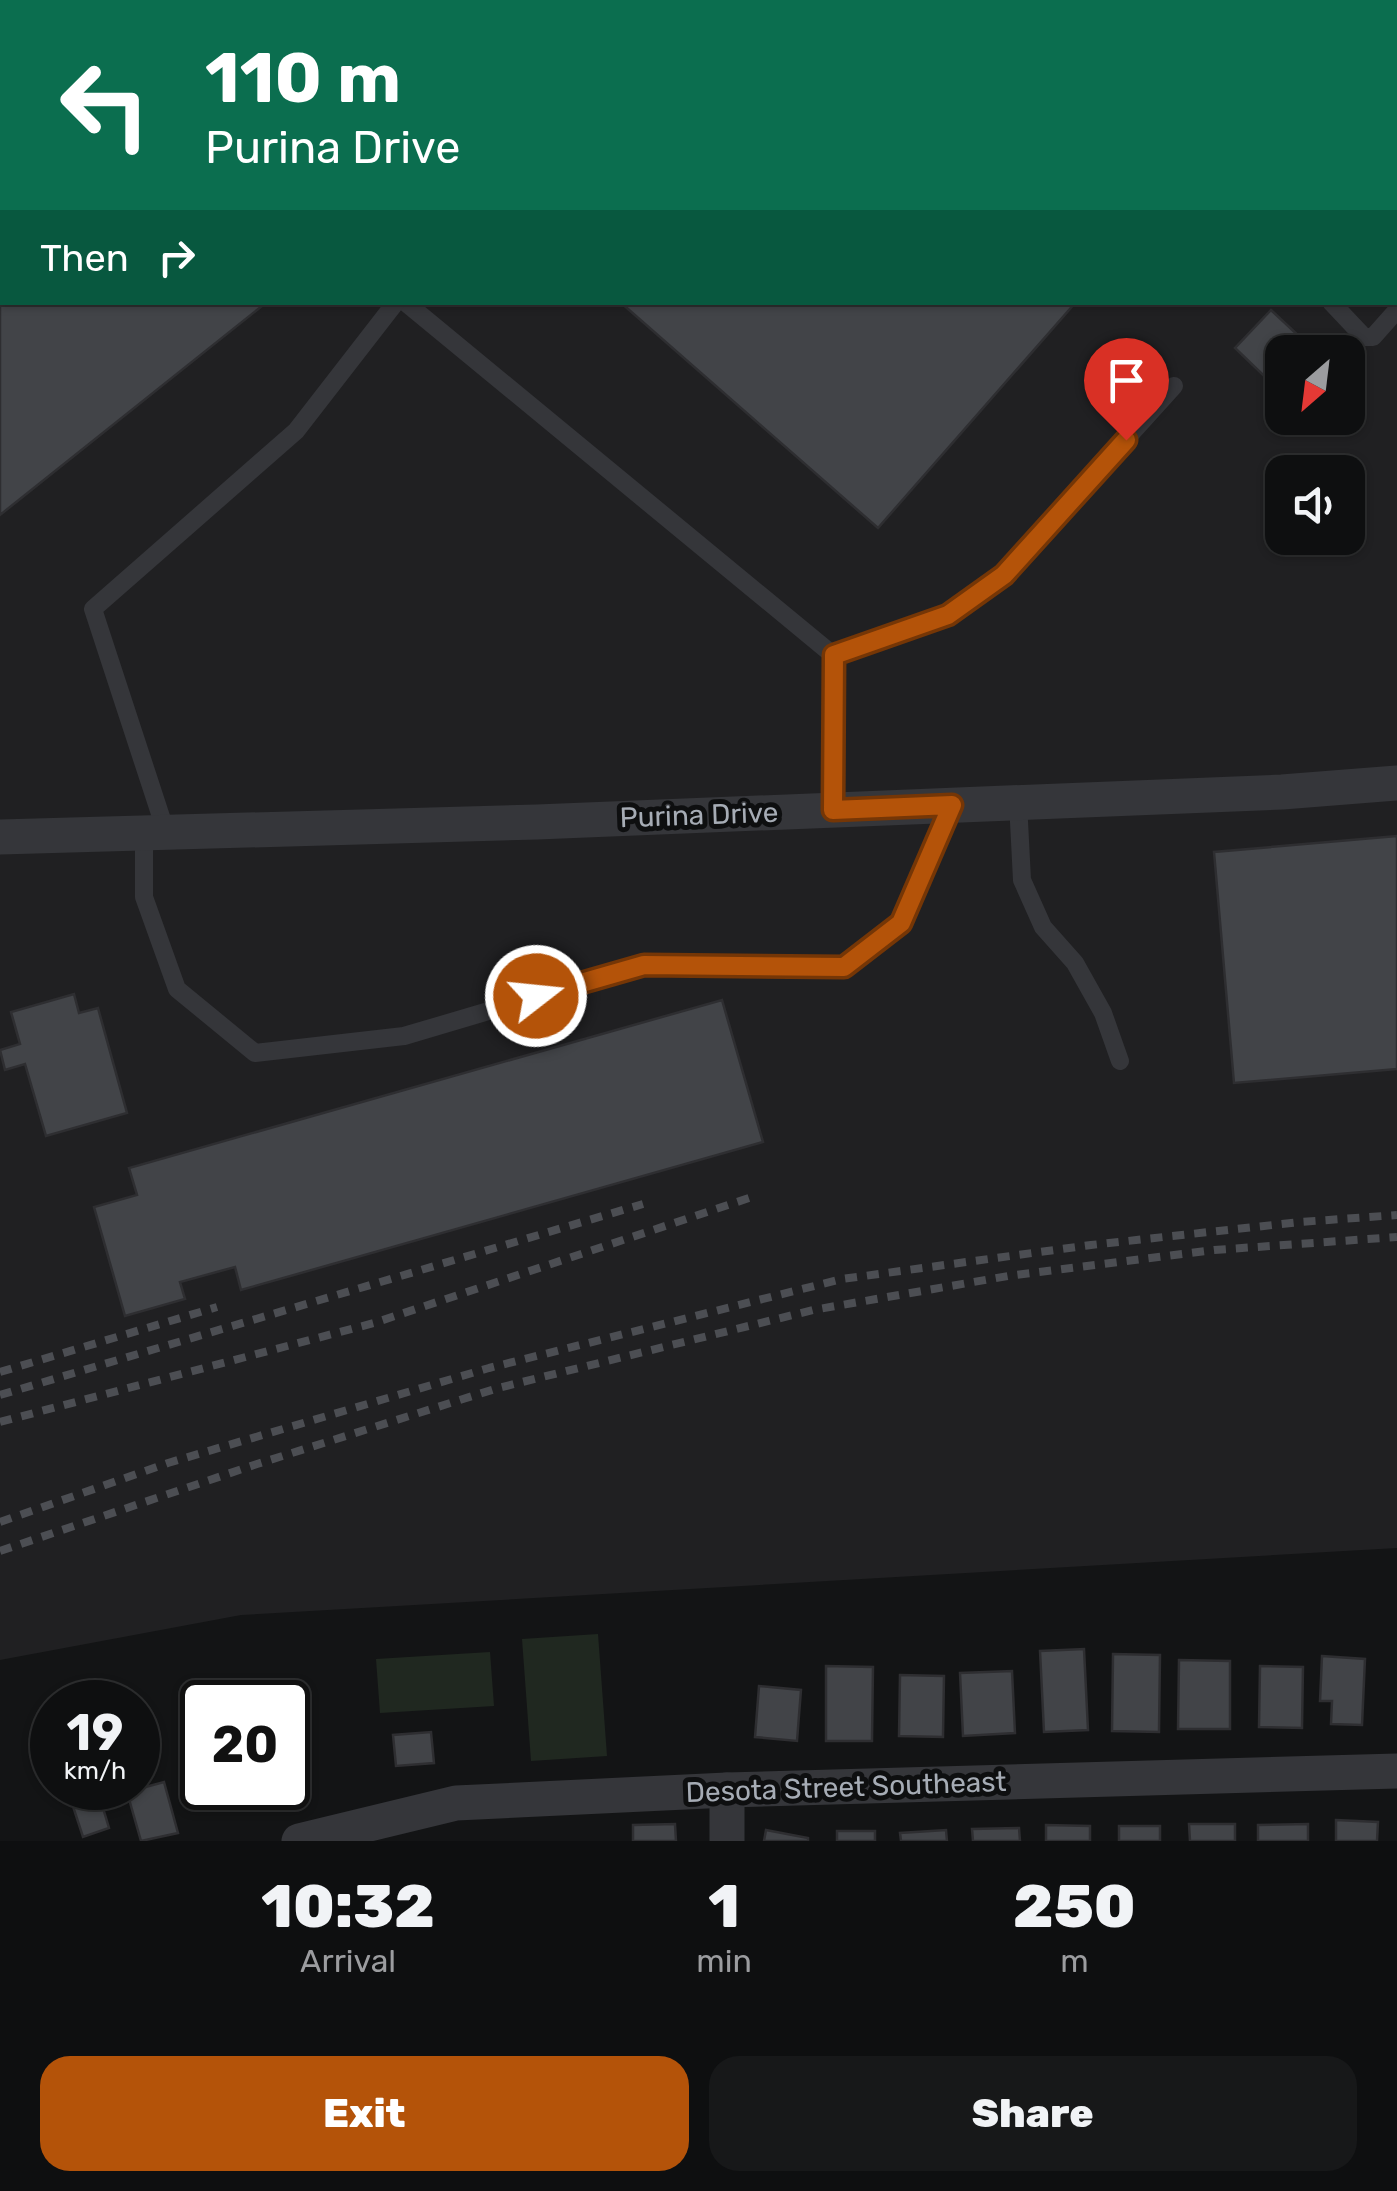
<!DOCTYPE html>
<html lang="en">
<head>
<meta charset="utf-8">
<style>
	:root { --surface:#0e0f10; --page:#171819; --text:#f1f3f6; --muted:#9b9c9f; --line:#2e2f30; --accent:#b45309 }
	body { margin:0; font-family:Rubik,sans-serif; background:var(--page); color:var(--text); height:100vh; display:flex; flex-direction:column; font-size:38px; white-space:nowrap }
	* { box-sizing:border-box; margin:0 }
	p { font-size:32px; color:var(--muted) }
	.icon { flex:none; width:55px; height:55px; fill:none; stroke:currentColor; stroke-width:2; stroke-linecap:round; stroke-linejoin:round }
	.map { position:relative; height:1841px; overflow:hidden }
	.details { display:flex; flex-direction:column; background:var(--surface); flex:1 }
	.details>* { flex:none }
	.guide { position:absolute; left:0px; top:0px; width:1398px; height:305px; box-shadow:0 2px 8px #0004,0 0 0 2px var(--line); background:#0b6e4f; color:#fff; overflow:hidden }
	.needle { width:65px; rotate:208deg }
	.buttons { position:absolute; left:1265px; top:335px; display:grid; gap:20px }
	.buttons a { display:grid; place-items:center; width:100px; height:100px; border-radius:20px; background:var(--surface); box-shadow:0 2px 8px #0004,0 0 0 2px var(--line); font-size:50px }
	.speed { position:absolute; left:30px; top:1680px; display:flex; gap:20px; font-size:50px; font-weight:700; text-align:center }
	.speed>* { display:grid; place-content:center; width:130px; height:130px; border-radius:50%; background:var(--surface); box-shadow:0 2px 8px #0004,0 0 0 2px var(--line); line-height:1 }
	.speed small { font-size:25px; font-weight:400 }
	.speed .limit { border:5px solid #111; border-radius:15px; background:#fff; color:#111 }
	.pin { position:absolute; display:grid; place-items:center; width:85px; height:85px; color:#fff; margin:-102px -42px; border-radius:50% 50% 50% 0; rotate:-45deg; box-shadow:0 0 10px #0007 }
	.pin .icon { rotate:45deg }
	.me { position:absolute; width:110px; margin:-55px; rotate:74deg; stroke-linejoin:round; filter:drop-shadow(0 0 8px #0008) }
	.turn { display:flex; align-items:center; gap:35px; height:210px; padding:0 40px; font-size:45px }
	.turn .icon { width:130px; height:130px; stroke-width:2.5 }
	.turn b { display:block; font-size:70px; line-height:85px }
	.then { display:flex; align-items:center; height:95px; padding:0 40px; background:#0003; gap:20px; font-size:38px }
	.eta { display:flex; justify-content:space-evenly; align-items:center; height:170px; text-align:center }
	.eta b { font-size:60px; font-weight:800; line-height:70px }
	.button { display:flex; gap:20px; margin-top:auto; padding:20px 40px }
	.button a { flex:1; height:115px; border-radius:30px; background:var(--accent); color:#fff; font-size:40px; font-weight:800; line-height:115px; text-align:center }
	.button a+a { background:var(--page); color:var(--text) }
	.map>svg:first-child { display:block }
	.built { fill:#202022; fill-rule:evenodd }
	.green { fill:#202820 }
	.building { fill:#424448; stroke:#2e2e31; stroke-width:2.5 }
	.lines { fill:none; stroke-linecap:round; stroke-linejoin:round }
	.lane { stroke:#35363a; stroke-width:18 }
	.street { stroke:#35363a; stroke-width:35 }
	.rail { stroke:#4c4e53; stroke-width:8; stroke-dasharray:12 10; stroke-linecap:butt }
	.route-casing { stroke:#753606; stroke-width:25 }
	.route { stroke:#b45309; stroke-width:18 }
	.labels { text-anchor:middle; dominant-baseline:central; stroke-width:10; stroke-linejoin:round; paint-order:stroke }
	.street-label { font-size:28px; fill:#a6acb5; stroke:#0e0f10 }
</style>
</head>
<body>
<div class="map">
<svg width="1397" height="1841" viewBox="0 0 1397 1841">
	<rect width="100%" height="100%" fill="#131415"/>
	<!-- built -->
	<path class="built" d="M 0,0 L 1397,0 L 1397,1548 L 241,1615 L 0,1660 ZM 2,2 L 1395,2 L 1395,302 L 2,302 ZM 1282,352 L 1348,352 L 1348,418 L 1282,418 ZM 1282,472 L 1348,472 L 1348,538 L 1282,538 Z"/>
	<!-- green -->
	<g class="green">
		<path d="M 598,1634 L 607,1756 L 531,1761 L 522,1639 Z"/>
		<path d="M 490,1652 L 494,1706 L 380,1713 L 376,1659 Z"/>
	</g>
	<!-- building -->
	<g class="building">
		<path d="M 580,0 L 900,0 L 898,2 L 578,2 Z"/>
		<path d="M 2,142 L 2,302 L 267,302 L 0,515 L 0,144 Z"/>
		<path d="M 620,302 L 1076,302 L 878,528 Z"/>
		<path d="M 1271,310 L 1316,352 L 1282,352 L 1282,393 L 1235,348 Z"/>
		<path d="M 1348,383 L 1362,396 L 1348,411 Z"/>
		<path d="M 1308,418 L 1341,418 L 1326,434 Z"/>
		<path d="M 1397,836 L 1397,1069 L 1234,1083 L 1214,852 Z"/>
		<path d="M 74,994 L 79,1013 L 98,1008 L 127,1113 L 46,1136 L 25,1064 L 5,1070 L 0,1050 L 20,1044 L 11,1012 Z"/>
		<path d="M 722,1000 L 763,1142 L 241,1290 L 235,1267 L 180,1282 L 185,1299 L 125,1316 L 94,1207 L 137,1195 L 129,1168 Z"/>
		<path d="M 1084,1649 L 1088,1730 L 1044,1732 L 1040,1651 Z"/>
		<path d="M 1113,1654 L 1160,1655 L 1159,1732 L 1112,1731 Z"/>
		<path d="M 1322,1656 L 1365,1659 L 1362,1725 L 1331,1724 L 1332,1701 L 1320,1701 Z"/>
		<path d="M 1179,1660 L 1230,1661 L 1230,1729 L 1178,1729 Z"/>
		<path d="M 826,1666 L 873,1667 L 872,1741 L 826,1741 Z"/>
		<path d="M 1260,1666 L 1303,1667 L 1302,1728 L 1259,1727 Z"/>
		<path d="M 1012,1671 L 1015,1733 L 963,1736 L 960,1673 Z"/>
		<path d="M 900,1675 L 944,1676 L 943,1737 L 899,1736 Z"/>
		<path d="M 759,1686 L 801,1690 L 797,1741 L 755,1737 Z"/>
		<path d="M 431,1732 L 434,1763 L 396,1766 L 393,1735 Z"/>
		<path d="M 164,1782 L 178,1833 L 141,1841 L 127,1792 Z"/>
		<path d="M 67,1788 L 97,1788 L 109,1828 L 83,1837 Z"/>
		<path d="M 1336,1820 L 1378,1822 L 1377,1841 L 1336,1841 Z"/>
		<path d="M 675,1824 L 676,1841 L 633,1841 L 633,1825 Z"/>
		<path d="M 1189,1824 L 1235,1824 L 1235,1841 L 1190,1841 Z"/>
		<path d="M 1308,1824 L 1308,1841 L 1258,1841 L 1258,1825 Z"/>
		<path d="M 1046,1825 L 1090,1826 L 1090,1841 L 1046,1841 Z"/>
		<rect x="1119" y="1826" width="41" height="15"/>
		<path d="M 1019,1828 L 1020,1841 L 973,1841 L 972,1829 Z"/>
		<path d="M 766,1830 L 808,1838 L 808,1841 L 764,1841 Z"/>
		<path d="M 946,1830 L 947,1841 L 901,1841 L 900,1833 Z"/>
		<rect x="837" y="1831" width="38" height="10"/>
	</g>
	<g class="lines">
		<!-- lane -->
		<g class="lane">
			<path d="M 447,2 L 449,0"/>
			<path d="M 1395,227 L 1397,225"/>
			<path d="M 405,302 L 833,655 L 833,810"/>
			<path d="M 1331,302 L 1364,337 L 1373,337 L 1397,310"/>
			<path d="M 833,655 L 949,615 L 1003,575 L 1174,386"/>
			<path d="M 1018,802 L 1022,880 L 1043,927 L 1075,963 L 1103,1013 L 1120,1061"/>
			<path d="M 166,832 L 93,609 L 296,431 L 396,302"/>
			<path d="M 144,833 L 144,897 L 177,989 L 255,1053 L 404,1036 L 644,965 L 844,967 L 901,923 L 952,805"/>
		</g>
		<!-- street -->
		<g class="street">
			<path d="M 1340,0 L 1343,2"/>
			<path d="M 1395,48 L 1397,50"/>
			<path d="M 0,837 L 537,822 L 1282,792 L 1397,783"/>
			<path d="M 727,1790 L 727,1841"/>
			<path d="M 299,1841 L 456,1803 L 727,1790 L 1397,1771"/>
		</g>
		<!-- rail -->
		<g class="rail">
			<path d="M 0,1372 L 217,1307"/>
			<path d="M 0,1395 L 643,1204"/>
			<path d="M 0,1422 L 374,1323 L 752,1197"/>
			<path d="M 0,1522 L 168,1463 L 489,1368 L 842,1279 L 1091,1245 L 1300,1222 L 1397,1215"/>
			<path d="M 0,1551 L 257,1464 L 498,1388 L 813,1310 L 1008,1276 L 1214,1250 L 1397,1237"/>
		</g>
	</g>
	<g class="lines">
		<defs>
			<path id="route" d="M 536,996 L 644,965 L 844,967 L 901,923 L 952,805 L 833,810 L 834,655 L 948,615 L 1004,575 L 1126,440"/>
		</defs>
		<!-- route casing -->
		<use href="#route" class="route-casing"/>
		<!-- route -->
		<use href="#route" class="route"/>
	</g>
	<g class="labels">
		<!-- street labels -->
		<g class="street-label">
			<text transform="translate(699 815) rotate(-2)">Purina Drive</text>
			<text transform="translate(846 1787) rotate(-2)">Desota Street Southeast</text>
		</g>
	</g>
</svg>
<div class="buttons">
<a><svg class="needle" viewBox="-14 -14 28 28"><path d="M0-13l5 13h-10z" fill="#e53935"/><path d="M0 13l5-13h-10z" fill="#9b9c9f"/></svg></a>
<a><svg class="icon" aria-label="sound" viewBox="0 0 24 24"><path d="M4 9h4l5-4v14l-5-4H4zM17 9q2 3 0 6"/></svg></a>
</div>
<div class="speed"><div>19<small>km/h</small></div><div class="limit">20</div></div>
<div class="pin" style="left:1126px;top:440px;background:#d93025"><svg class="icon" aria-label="arrive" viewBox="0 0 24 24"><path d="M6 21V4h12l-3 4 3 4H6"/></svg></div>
<svg class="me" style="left:536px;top:996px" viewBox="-20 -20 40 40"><circle r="17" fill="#b45309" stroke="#fff" stroke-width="3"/><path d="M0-11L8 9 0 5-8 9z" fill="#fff"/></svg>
<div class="guide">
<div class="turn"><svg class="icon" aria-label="left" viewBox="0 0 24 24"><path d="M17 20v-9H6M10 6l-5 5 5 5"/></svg><div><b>110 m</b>Purina Drive</div></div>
<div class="then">Then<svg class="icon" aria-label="right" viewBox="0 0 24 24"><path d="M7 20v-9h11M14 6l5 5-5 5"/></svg></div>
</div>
</div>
<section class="details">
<div class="eta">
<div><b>10:32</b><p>Arrival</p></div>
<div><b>1</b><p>min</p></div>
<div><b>250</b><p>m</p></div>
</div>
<div class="button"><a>Exit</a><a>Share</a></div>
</section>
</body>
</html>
